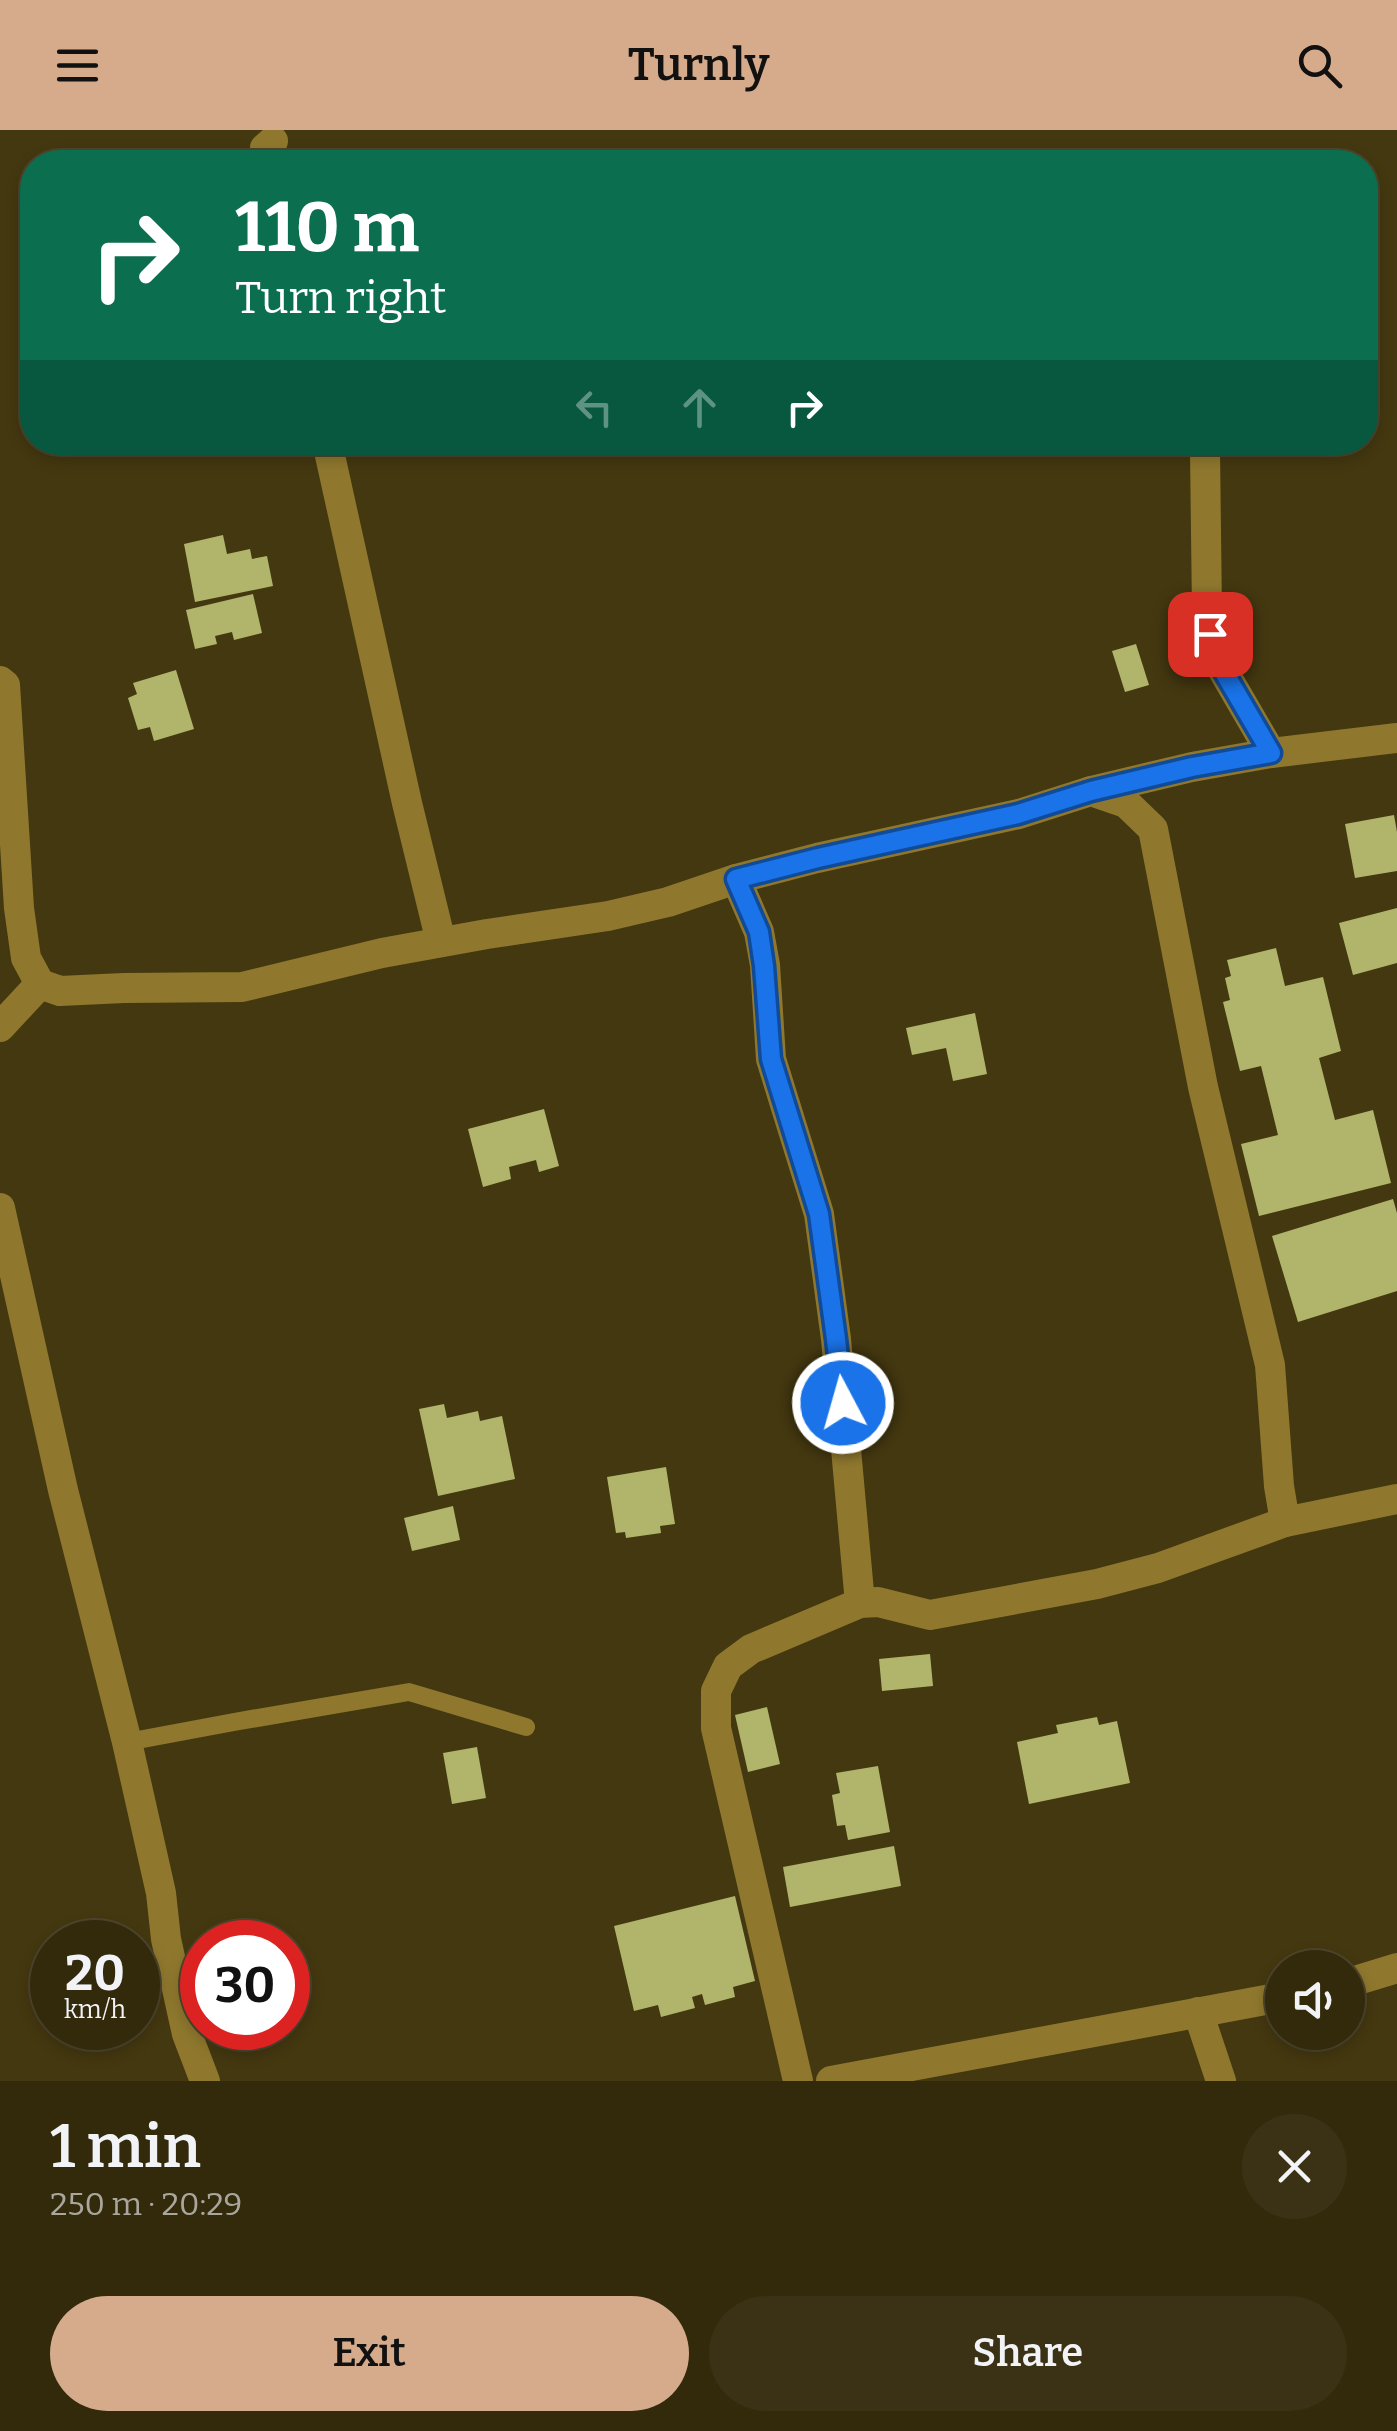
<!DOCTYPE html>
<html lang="en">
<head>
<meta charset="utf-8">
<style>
	:root { --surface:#332a0c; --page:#3b3215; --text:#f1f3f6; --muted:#a9a79d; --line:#4e462d; --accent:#d6ab8b }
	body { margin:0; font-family:Bitter,serif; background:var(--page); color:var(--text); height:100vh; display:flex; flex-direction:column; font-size:38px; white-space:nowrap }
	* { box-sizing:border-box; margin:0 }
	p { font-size:32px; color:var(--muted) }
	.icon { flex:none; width:55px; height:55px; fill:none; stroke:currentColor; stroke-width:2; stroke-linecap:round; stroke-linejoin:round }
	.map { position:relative; height:1951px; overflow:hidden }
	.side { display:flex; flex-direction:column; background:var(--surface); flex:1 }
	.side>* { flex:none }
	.top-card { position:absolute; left:20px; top:20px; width:1358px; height:305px; border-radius:40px; box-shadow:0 5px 15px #0003,0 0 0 2px var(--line); background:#0b6e4f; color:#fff; overflow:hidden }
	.fabs { position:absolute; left:1265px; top:1820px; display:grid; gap:20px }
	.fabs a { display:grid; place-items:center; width:100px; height:100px; border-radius:50%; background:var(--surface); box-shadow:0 5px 15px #0003,0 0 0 2px var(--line); font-size:50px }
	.speed { position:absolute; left:30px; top:1790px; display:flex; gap:20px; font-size:50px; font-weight:700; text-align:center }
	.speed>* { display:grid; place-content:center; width:130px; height:130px; border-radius:50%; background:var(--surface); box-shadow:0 5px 15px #0003,0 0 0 2px var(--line); line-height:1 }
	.speed small { font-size:25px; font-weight:400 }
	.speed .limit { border:15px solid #d22; background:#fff; color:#111 }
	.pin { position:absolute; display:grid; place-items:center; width:85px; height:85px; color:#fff; margin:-42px; border-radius:20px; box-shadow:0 5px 15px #0006 }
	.me { position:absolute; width:110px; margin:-55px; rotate:354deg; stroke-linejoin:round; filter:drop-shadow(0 0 8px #0008) }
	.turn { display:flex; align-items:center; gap:35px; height:210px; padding:0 50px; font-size:45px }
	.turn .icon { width:130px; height:130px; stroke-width:2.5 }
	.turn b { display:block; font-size:70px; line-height:85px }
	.lanes { display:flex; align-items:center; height:95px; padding:0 50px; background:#0003; justify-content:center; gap:50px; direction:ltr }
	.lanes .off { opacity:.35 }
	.round { display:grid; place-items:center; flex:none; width:105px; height:105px; border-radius:52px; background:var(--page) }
	.overview { display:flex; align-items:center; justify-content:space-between; height:170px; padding:0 50px }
	h1 { font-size:60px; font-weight:600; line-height:75px }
	.primary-button { display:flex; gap:20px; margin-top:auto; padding:20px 50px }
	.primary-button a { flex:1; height:115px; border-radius:60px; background:var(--accent); color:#111; font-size:40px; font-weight:600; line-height:115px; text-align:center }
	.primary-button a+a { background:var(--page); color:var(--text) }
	header { display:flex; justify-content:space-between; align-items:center; height:130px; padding:0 50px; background:var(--accent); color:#111; font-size:45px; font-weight:600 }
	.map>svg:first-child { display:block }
	.building { fill:#b0b56b }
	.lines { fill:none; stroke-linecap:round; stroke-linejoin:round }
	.service { stroke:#8f782e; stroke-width:18 }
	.minor { stroke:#8f782e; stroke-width:30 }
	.route-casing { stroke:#114b97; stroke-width:25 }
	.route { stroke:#1a73e8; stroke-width:18 }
</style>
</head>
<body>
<header><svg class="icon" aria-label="menu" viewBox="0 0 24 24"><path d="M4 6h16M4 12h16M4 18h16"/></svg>Turnly<svg class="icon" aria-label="search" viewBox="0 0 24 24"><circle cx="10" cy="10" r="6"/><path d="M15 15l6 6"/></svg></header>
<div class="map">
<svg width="1397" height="1951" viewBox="0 0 1397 1951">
	<rect width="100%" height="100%" fill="#443810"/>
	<!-- building -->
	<g class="building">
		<path d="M 223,405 L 227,424 L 250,419 L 252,429 L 267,426 L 273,456 L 195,472 L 184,414 Z"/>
		<path d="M 253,464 L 262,503 L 234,510 L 232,502 L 215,506 L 217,514 L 195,519 L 186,480 Z"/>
		<path d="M 1136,514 L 1149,555 L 1125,562 L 1112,521 Z"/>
		<path d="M 176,540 L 194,599 L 154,611 L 150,597 L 138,600 L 128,568 L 137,564 L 133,553 Z"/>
		<path d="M 1394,685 L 1397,702 L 1397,741 L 1355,748 L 1345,694 Z"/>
		<path d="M 1397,778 L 1397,833 L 1353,845 L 1339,793 Z"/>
		<path d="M 1276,818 L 1285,856 L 1323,847 L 1341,921 L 1319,928 L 1335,990 L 1373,980 L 1391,1053 L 1259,1086 L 1241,1014 L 1278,1005 L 1261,936 L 1240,941 L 1223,872 L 1230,870 L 1225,848 L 1231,846 L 1227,830 Z"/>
		<path d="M 975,883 L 987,944 L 953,951 L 946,918 L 912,925 L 906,898 Z"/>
		<path d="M 544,979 L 559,1036 L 539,1042 L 536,1030 L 509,1037 L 511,1049 L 483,1057 L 468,999 Z"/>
		<path d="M 1393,1069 L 1397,1083 L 1397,1161 L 1298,1192 L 1272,1106 Z"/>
		<path d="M 444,1274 L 447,1288 L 478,1281 L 480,1291 L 502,1286 L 515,1349 L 438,1366 L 419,1279 Z"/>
		<path d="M 666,1337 L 675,1394 L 660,1396 L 661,1403 L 626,1408 L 625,1402 L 616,1403 L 607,1347 Z"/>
		<path d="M 453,1376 L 460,1410 L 412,1421 L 404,1388 Z"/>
		<path d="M 930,1524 L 933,1556 L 882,1561 L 879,1529 Z"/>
		<path d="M 767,1577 L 780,1634 L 748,1642 L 735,1585 Z"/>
		<path d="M 1097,1587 L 1099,1595 L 1117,1591 L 1130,1653 L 1029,1674 L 1017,1612 L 1058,1603 L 1056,1595 Z"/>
		<path d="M 477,1617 L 486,1668 L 452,1674 L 443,1623 Z"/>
		<path d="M 878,1636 L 890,1702 L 848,1710 L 845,1695 L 837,1696 L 832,1665 L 840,1663 L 836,1643 Z"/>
		<path d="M 894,1716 L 901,1756 L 790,1777 L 783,1737 Z"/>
		<path d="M 735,1766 L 755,1851 L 733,1857 L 735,1867 L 705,1875 L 702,1864 L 692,1867 L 695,1878 L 661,1887 L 658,1875 L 634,1881 L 614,1796 Z"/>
	</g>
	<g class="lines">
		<!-- service -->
		<path class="service" d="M 127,1612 L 234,1592 L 409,1562 L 526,1597"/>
		<!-- minor -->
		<g class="minor">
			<path d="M 267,32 L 265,18 L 273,11"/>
			<path d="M 327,312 L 407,673 L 441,812"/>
			<path d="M 1205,321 L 1207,482 L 1214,525 L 1271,623"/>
			<path d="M 0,551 L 5,555 L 19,778 L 26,828 L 40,854 L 60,861 L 124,858 L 242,857 L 382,823 L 487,804 L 608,786 L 668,772 L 736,749 L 817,728 L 1019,684 L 1091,661 L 1192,637 L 1271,623 L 1397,608"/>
			<path d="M 1091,661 L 1126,673 L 1153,699 L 1203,957 L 1270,1235 L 1279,1356 L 1285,1392"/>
			<path d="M 736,749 L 759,802 L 765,835 L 771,929 L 819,1084 L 836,1209 L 860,1473"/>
			<path d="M 0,897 L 40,854"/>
			<path d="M 0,1078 L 63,1360 L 127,1612 L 161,1763 L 166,1809 L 187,1904 L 205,1951"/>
			<path d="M 1348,1853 L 1397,1838"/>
			<path d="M 1198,1882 L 1221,1951"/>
			<path d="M 798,1951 L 716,1598 L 716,1561 L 728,1536 L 751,1519 L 860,1473 L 878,1472 L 930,1485 L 1097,1454 L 1158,1438 L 1285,1392 L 1397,1369"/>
			<path d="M 831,1951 L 1282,1867"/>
		</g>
	</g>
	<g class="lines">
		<defs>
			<path id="route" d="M 843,1273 L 836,1209 L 819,1084 L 771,929 L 764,836 L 759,802 L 736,749 L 818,728 L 1018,684 L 1091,661 L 1192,637 L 1271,623 L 1214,525 L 1210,504"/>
		</defs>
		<!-- route casing -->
		<use href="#route" class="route-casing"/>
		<!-- route -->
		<use href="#route" class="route"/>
	</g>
</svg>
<div class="fabs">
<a><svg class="icon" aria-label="sound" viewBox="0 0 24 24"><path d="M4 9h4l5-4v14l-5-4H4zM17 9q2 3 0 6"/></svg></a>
</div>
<div class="speed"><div>20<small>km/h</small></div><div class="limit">30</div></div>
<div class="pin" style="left:1210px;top:504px;background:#d93025"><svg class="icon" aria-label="arrive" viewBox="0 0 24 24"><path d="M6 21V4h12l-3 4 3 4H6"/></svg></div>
<svg class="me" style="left:843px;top:1273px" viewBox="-20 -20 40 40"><circle r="17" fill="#1a73e8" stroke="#fff" stroke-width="3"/><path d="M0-11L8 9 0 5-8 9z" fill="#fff"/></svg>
<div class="top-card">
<div class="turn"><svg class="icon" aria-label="right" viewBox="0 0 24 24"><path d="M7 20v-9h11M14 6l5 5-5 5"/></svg><div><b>110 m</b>Turn right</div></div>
<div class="lanes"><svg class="icon off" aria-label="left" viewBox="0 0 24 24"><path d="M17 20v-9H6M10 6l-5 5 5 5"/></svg><svg class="icon off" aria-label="ahead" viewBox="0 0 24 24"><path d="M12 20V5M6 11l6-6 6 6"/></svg><svg class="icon" aria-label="right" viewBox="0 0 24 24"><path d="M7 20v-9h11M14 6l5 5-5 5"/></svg></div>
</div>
</div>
<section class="side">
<div class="overview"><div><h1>1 min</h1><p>250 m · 20:29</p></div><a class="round"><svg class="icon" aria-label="close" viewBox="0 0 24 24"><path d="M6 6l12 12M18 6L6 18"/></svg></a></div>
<div class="primary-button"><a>Exit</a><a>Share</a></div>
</section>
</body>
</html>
